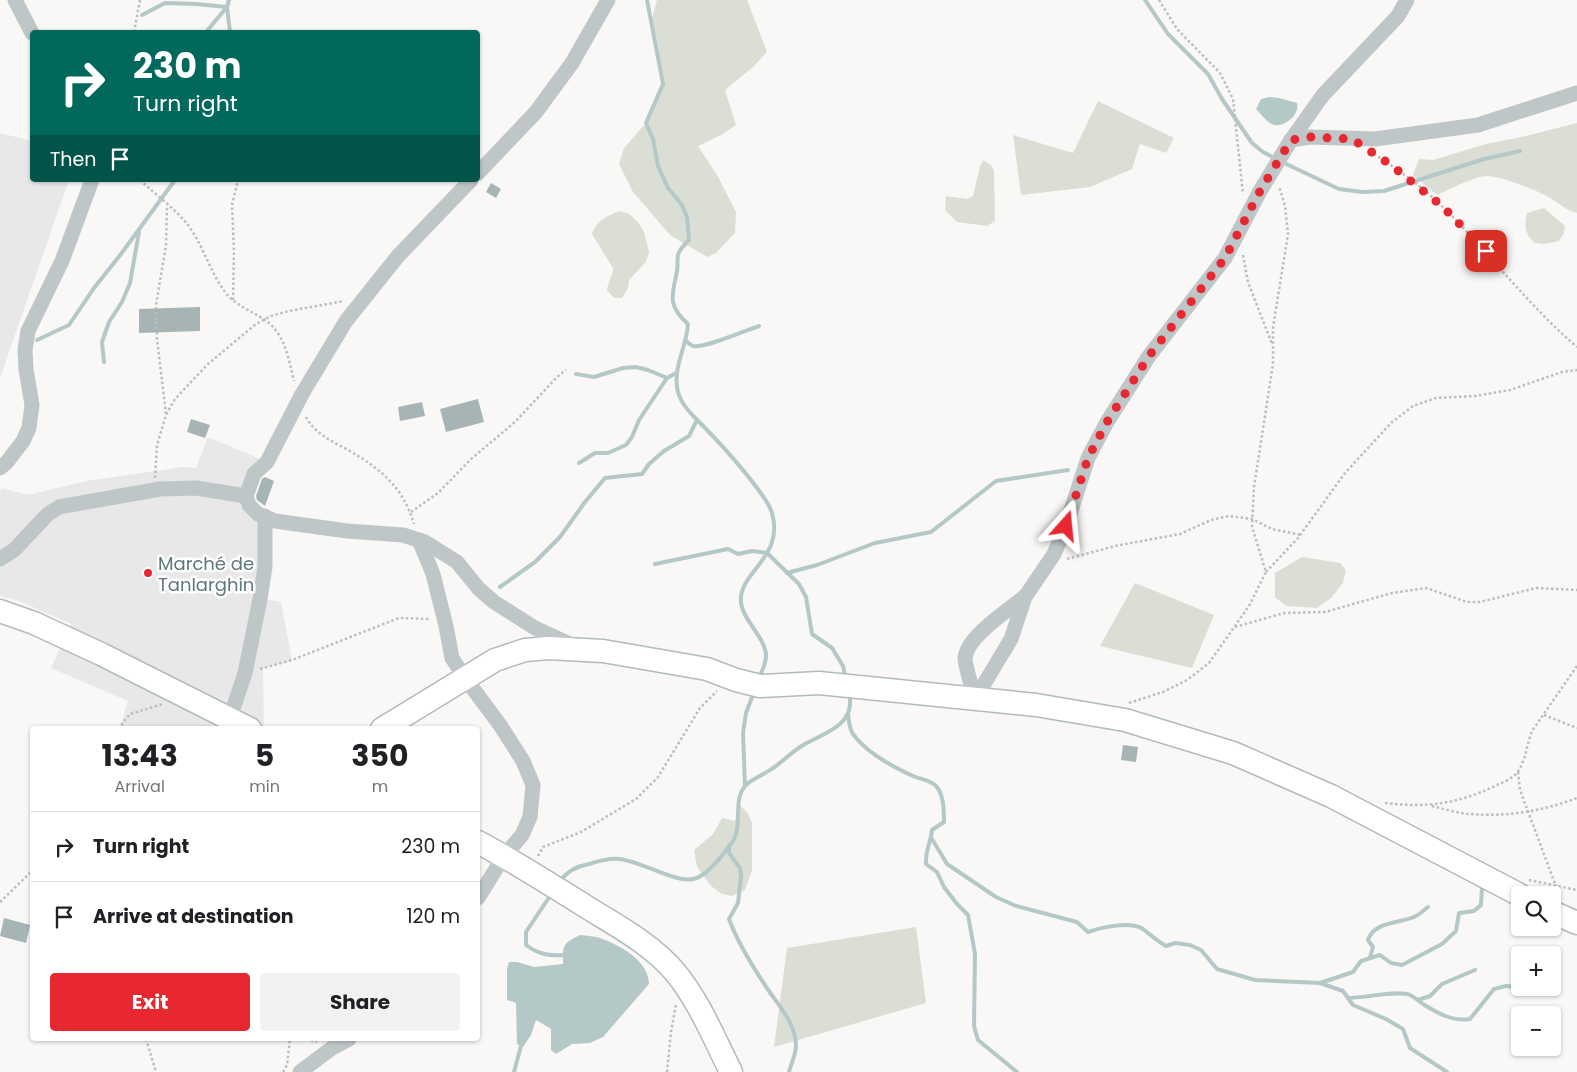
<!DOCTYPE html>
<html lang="en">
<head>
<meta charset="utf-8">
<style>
	:root { --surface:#fff; --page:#f2f2f2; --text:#202124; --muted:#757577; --line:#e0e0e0; --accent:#e72830 }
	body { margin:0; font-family:Poppins,sans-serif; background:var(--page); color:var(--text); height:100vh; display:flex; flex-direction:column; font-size:19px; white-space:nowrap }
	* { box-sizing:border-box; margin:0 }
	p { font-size:16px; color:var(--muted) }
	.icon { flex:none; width:28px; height:28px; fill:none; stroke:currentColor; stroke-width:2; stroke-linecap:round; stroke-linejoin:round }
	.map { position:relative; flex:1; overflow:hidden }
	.details { position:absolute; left:30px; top:726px; width:450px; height:315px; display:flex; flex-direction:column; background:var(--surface); border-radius:5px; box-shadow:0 1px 4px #0004 }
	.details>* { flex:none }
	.guide { position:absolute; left:30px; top:30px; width:450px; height:152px; border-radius:5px; box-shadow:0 1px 4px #0004; background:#00695c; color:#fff; overflow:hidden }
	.buttons { position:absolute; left:1511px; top:886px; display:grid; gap:10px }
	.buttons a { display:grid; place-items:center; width:50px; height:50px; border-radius:5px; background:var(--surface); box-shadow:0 1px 4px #0004; font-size:25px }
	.pin { position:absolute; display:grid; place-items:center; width:42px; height:42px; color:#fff; margin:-21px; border-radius:10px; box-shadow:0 2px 8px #0006 }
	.me { position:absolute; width:55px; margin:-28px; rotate:18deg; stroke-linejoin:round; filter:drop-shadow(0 0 4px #0008) }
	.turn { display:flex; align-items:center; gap:18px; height:105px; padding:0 20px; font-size:22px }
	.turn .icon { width:65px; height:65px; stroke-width:2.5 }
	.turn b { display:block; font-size:35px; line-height:42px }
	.then { display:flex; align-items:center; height:48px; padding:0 20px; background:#0003; gap:10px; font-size:19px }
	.eta { display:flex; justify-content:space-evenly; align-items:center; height:85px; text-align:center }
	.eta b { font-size:30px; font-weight:700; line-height:35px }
	.action { display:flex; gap:10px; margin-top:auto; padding:10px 20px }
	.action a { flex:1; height:58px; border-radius:5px; background:var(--accent); color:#fff; font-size:20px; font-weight:700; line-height:58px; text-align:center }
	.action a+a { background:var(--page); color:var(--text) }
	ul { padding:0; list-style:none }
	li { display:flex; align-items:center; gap:15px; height:70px; padding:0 20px; border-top:1px solid var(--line) }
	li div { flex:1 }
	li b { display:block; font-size:19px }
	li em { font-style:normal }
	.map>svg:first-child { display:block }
	.built { fill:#e7e8e7 }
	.green { fill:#dbded5 }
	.water { fill:#b5c8c8 }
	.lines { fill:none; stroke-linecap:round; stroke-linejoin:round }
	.stream { stroke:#b5c8c8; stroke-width:4 }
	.building { fill:#a6b4b6 }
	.secondary-casing { stroke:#b1bbbd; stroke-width:25 }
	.path { stroke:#b9bfc0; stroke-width:2.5; stroke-dasharray:2.5 2.5; stroke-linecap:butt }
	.street { stroke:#bfc6c8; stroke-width:15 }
	.secondary { stroke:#fff; stroke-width:22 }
	.route { stroke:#e72830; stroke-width:9; stroke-dasharray:0 16.2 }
	.poi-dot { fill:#e72830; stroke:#fff; stroke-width:2 }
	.labels { text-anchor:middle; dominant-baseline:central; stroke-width:5; stroke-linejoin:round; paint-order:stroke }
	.poi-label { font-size:18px; fill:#5e777c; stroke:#fff; text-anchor:start }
</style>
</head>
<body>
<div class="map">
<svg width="1577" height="1072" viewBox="0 0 1577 1072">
	<rect width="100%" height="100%" fill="#f9f8f6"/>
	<!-- built -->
	<g class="built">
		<path d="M 0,133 L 32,141 L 32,180 L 69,180 L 0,378 Z"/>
		<path d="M 208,437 L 267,462 L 246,496 L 258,514 L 260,598 L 281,602 L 292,660 L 263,668 L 264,729 L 122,729 L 122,721 L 128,701 L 51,668 L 71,624 L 19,601 L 0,596 L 0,492 L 1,488 L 28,495 L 86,481 L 183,467 L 196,468 Z"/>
	</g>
	<!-- green -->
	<g class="green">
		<path d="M 657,0 L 747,0 L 767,52 L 753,67 L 725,90 L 736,125 L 721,135 L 698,146 L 717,175 L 736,212 L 735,233 L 716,253 L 707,257 L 670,235 L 633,192 L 619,164 L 624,148 L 646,123 L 663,84 L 651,22 Z"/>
		<path d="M 1098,101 L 1174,138 L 1166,153 L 1140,144 L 1132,169 L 1090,187 L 1021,195 L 1013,135 L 1073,153 Z"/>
		<path d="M 1577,123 L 1577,213 C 1566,210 1560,204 1550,198 C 1536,190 1503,177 1488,176 C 1477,175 1448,190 1437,195 L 1413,175 L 1419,159 L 1433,160 L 1486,144 L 1526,136 Z"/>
		<path d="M 983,160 L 991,165 L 994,171 L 995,221 L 987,226 L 957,222 L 945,210 L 946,196 L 967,199 L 973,196 L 980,166 Z"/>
		<path d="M 1544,208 L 1565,226 L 1564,233 L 1559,241 L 1545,244 L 1534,243 C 1525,233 1524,226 1527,213 Z"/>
		<path d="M 619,211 L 629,214 L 638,222 L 644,232 L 649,252 L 646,262 L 629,280 L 628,288 L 622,298 L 614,298 L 607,290 C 608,282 613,276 613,268 L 592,234 C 596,221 607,216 619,211 Z"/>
		<path d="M 1302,557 L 1340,563 L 1346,570 L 1343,583 L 1331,598 L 1317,608 L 1286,606 L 1275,597 L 1275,573 Z"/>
		<path d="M 1135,583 L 1214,615 L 1192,668 L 1100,646 Z"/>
		<path d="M 739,805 L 747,812 L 752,823 L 752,870 L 745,890 L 732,896 L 722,894 L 711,886 L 697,867 L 694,850 L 713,834 L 722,818 L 735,821 Z"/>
		<path d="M 916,927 L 926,1003 L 774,1047 L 787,948 Z"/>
	</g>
	<!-- water -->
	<g class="water">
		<path d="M 1269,97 L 1279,98 L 1297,103 C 1300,114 1286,127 1274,125 C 1267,123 1261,114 1256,109 L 1261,99 Z"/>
		<path d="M 580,935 C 587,936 594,936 600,938 C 620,945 649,961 649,984 L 603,1037 L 590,1043 L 572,1044 L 556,1054 L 551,1050 L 551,1029 L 536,1020 L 531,1035 L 523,1047 L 517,1044 L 516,1003 L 507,1000 L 507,969 L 509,962 L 517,962 L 534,967 L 563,964 C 563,945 562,944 580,935 Z"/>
	</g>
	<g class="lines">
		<!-- stream -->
		<g class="stream">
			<path d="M 647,0 L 663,84 L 646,123 L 653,139 L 658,166 L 668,188 L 682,205 L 687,217 L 689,240 C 685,244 679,250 678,255 C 677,260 678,266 677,271 C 672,296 667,305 688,324 C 687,345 674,365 677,387 C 679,405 695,417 706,429 C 721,444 767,495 772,513 C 785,558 738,572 741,602 C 743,621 766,638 766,656 C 766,664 762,671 759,678"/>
			<path d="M 1145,0 L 1168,34 L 1208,74 L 1222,99 L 1252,143 L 1263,152 L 1276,159"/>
			<path d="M 142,15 L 165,3 L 196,4 L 227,7 L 230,32"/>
			<path d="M 206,32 L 227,7 L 229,0"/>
			<path d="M 1282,162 L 1339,189 L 1362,192 L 1384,191 L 1484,159 L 1520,151"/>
			<path d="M 37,340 L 69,325 L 94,288 L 121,254 L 175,180"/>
			<path d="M 686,341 C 687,342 691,345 693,346 C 703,349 747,330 759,326"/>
			<path d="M 104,362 L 102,342 L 109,322 L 122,302 L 130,283 L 139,232"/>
			<path d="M 576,374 L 594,377 L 623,368 L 636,367 L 648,370 L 667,378"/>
			<path d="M 579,463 L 595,453 L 608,453 L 626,445 L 632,437 L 639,420 L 667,378 L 676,373"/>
			<path d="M 655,564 L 728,549 L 738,554 L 752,551 L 767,553 L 799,584 L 806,597 L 812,634 L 832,648 L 843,666 L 846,679"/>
			<path d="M 787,573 L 817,565 L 875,543 L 931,532 L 996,481 L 1068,470"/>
			<path d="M 500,587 L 535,562 L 560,537 L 585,502 L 605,478 L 642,474 L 649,464 L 664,451 L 689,436 L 697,420"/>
			<path d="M 848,715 C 849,721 849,728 853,734 C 866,752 893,767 913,776 C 920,779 929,780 935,785 C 944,793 944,811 944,822 L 932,830 C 931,844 925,848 926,864 L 937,872 L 944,887 L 957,904 L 968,915 L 975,954 L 974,1026 L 978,1040 L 1017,1072"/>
			<path d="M 745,785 L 743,733 L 746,713 L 754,692"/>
			<path d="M 932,839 L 947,864 L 996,897 L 1016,906 L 1077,922 L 1088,932 C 1102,927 1130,921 1143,929 C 1151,935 1157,941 1166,946 L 1175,943 L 1190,945 L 1201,950 L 1217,969 L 1255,980 L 1320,983 L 1343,991 L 1353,1005 L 1386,1019 L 1403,1029 L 1410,1048 L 1447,1072"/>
			<path d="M 560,881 C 567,871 578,866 589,864 C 599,861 609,858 619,859 C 641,861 675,883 693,879 C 706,877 722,856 729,846"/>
			<path d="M 552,893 L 526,932 L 526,945 C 538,954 548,956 563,955"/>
			<path d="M 1370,958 L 1373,947 L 1368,940 C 1374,921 1400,924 1416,916 C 1420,914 1424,910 1428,907"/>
			<path d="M 1320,983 L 1353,972 L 1361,961 L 1380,955 L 1391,963 L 1402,965 L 1442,944 L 1456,931 L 1459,913 L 1474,911 L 1481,905 L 1482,888"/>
			<path d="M 1552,983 L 1557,983"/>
			<path d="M 1348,998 C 1364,998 1398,990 1410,995 C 1414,997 1419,1001 1423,1004 C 1437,1013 1453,1022 1470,1019 L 1494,989 L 1506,986 L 1520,987"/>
			<path d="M 1418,1000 L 1430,996 L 1442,984 L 1475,970"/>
			<path d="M 514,1072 L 521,1046"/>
			<path d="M 789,1072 C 791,1064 796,1054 796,1046 C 796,1026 782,1009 771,994 C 756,972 738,944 729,919 L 738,903 L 741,876 L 740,868 L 729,853 L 729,846 C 746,830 730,799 747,784 C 754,778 765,774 773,768 C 782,762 791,753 800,747 C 822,733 857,727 849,693"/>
		</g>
	</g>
	<!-- building -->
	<g class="building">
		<path d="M 491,183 L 501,189 L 496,198 L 486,192 Z"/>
		<path d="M 200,307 L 200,331 L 139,333 L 139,309 Z"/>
		<path d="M 478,399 L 484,422 L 446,432 L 440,409 Z"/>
		<path d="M 422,402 L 425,416 L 400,421 L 398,407 Z"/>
		<path d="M 191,419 L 210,425 L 205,438 L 187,432 Z"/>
		<path d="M 265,477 L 274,481 L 265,506 L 257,500 L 256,496 L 262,479 Z"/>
		<path d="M 1123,745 L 1138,747 L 1136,762 L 1121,760 Z"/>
		<path d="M 4,918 L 30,925 L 26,943 L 0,936 Z"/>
	</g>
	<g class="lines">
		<defs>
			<g id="secondary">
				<path d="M 0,611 L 34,623 L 101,654 L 250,729"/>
				<path d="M 382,729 L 495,660 L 525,650 L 548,648 L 603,651 L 707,669 L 736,680 L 760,686 L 819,683 L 1036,705 L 1125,720 L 1233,753 L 1331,796 L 1520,895"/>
				<path d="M 478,842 C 517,863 555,887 593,911 C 621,928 653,946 675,972 C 699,1001 714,1038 731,1072"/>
				<path d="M 1552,912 L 1577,923"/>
			</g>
		</defs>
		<!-- secondary casing -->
		<use href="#secondary" class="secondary-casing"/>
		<!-- path -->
		<g class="path">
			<path d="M 1159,0 L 1177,29 L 1220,73 L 1233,99 L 1243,194"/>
			<path d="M 134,32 L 140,0"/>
			<path d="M 1374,154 C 1397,169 1424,188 1444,208 C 1489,253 1529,306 1577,347"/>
			<path d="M 140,180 C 154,193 170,205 183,219 C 202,240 208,269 225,292 C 234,304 249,310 262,318 C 285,332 288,357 294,381"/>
			<path d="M 1243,255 L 1248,282 L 1272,344"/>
			<path d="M 233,300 L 234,251 L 232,205 L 238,180"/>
			<path d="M 166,414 L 157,339 L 156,305 L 166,245 L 167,206"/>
			<path d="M 306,417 C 315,434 332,441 348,450 C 381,469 403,487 414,524"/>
			<path d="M 155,478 L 157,445 L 166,415 L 175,399 L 208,364 L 256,324 L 271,316 L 289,311 L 344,301"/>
			<path d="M 411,512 L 438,493 L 471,459 L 515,422 L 557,377 L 566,370"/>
			<path d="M 1067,559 L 1115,546 L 1180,534 L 1211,520 L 1229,516 L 1252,519 L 1272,529 L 1301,535"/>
			<path d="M 1266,572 L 1298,538 L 1345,473 L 1392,422 L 1413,406 L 1436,398 L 1475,396 L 1510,390 L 1562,372 L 1577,370"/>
			<path d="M 1235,627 L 1284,613 L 1325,612 L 1392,593 L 1426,588 L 1467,602 L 1480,602 L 1536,588 L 1577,590"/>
			<path d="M 260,669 L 292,660 L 399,618 L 431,619"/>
			<path d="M 1129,703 L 1163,692 L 1187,680 L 1209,663 L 1249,606 L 1266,572 L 1252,527 L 1254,487 L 1273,364 L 1273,328 L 1288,234 L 1285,206 L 1279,186"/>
			<path d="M 1544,715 L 1577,728"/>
			<path d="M 118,729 L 130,714 L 163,704"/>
			<path d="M 1518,772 L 1520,790 L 1560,897"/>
			<path d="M 1385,803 C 1427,808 1458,804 1497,785 C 1504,782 1514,778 1519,770 C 1526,759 1527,743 1532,731 L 1577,666"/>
			<path d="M 1432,806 C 1444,809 1457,813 1470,814 C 1507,817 1543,811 1577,798"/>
			<path d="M 538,856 L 543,847 L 581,832 L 636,799 L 658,777 L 700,708 L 717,691"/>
			<path d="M 1529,880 L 1577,890"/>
			<path d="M 0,902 L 32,871"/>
			<path d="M 146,1039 L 156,1072"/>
			<path d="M 306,1039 L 317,1042"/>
			<path d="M 283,1072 L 287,1065 L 290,1039"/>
			<path d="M 667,1072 L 671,1032 L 676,1004"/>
		</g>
		<!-- street -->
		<g class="street">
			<path d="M 15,0 L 32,33"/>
			<path d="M 1291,140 L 1310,137 L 1375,139 L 1478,125 L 1577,93"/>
			<path d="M 478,173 L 536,112 L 572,63 L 608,0"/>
			<path d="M 471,180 L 398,256 L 346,321 L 302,394 L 267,462 L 254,474 L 246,496 L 249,505 L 258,514 L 275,521 L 347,531 L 403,535 L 425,542 L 457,562 L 479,589 L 494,602 L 535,628 L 572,645"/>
			<path d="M 0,468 L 7,462 L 23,441 L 29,428 L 32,405 L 26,369 L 25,350 L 28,331 L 62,261 L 92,180"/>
			<path d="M 419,540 L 433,574 L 446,626 L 452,658 L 465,678 L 500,725 L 523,761 L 533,785 L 530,817 L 522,835 L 504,856 L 478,898"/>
			<path d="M 0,559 L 14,550 L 48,514 L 59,507 L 160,489 L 196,488 L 246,496"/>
			<path d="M 975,699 L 1011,639 L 1025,597 L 1054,554 L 1066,526 L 1088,458 L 1107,422 L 1149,356 L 1225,258 L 1260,191 L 1291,140 L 1323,95 L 1398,16 L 1407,0"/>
			<path d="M 975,699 C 973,690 965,666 965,658 C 967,636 1008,611 1024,597"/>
			<path d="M 230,718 L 245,673 L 260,599 L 265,567 L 265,516"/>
			<path d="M 300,1072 L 332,1048 L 349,1039"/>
		</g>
		<!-- secondary -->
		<use href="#secondary" class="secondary"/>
	</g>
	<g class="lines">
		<!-- route -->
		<path class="route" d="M 1066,526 L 1088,458 L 1107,422 L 1149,356 L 1225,258 L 1260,191 L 1291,140 L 1310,137 L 1352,139 L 1391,165 L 1442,206 L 1486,251"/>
	</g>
	<!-- markers -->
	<circle class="poi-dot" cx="148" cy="573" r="5"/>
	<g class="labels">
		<!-- poi labels -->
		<g class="poi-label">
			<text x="158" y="563">Marché de<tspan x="158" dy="21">Tanlarghin</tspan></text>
		</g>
	</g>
</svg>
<div class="buttons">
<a><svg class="icon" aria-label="search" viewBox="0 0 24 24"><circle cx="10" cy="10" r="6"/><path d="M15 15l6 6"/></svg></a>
<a>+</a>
<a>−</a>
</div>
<div class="pin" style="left:1486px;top:251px;background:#d93025"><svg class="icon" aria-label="arrive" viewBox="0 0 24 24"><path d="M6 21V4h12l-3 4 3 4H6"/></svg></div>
<svg class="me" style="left:1066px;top:526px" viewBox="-20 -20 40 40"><path d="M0-17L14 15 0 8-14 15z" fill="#e72830" stroke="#fff" stroke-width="4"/></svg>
<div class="guide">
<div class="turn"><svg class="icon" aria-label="right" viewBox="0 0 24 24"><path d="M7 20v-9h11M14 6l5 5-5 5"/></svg><div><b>230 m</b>Turn right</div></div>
<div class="then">Then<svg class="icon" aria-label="arrive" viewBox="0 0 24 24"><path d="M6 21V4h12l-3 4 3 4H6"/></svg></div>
</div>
<section class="details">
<div class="eta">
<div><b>13:43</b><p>Arrival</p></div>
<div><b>5</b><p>min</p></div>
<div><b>350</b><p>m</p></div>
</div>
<ul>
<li><svg class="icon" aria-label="right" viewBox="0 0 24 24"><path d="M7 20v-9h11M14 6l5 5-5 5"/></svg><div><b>Turn right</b></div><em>230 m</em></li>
<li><svg class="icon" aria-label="arrive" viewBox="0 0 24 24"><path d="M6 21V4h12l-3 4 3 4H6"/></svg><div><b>Arrive at destination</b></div><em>120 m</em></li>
</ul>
<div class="action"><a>Exit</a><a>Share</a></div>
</section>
</div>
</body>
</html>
